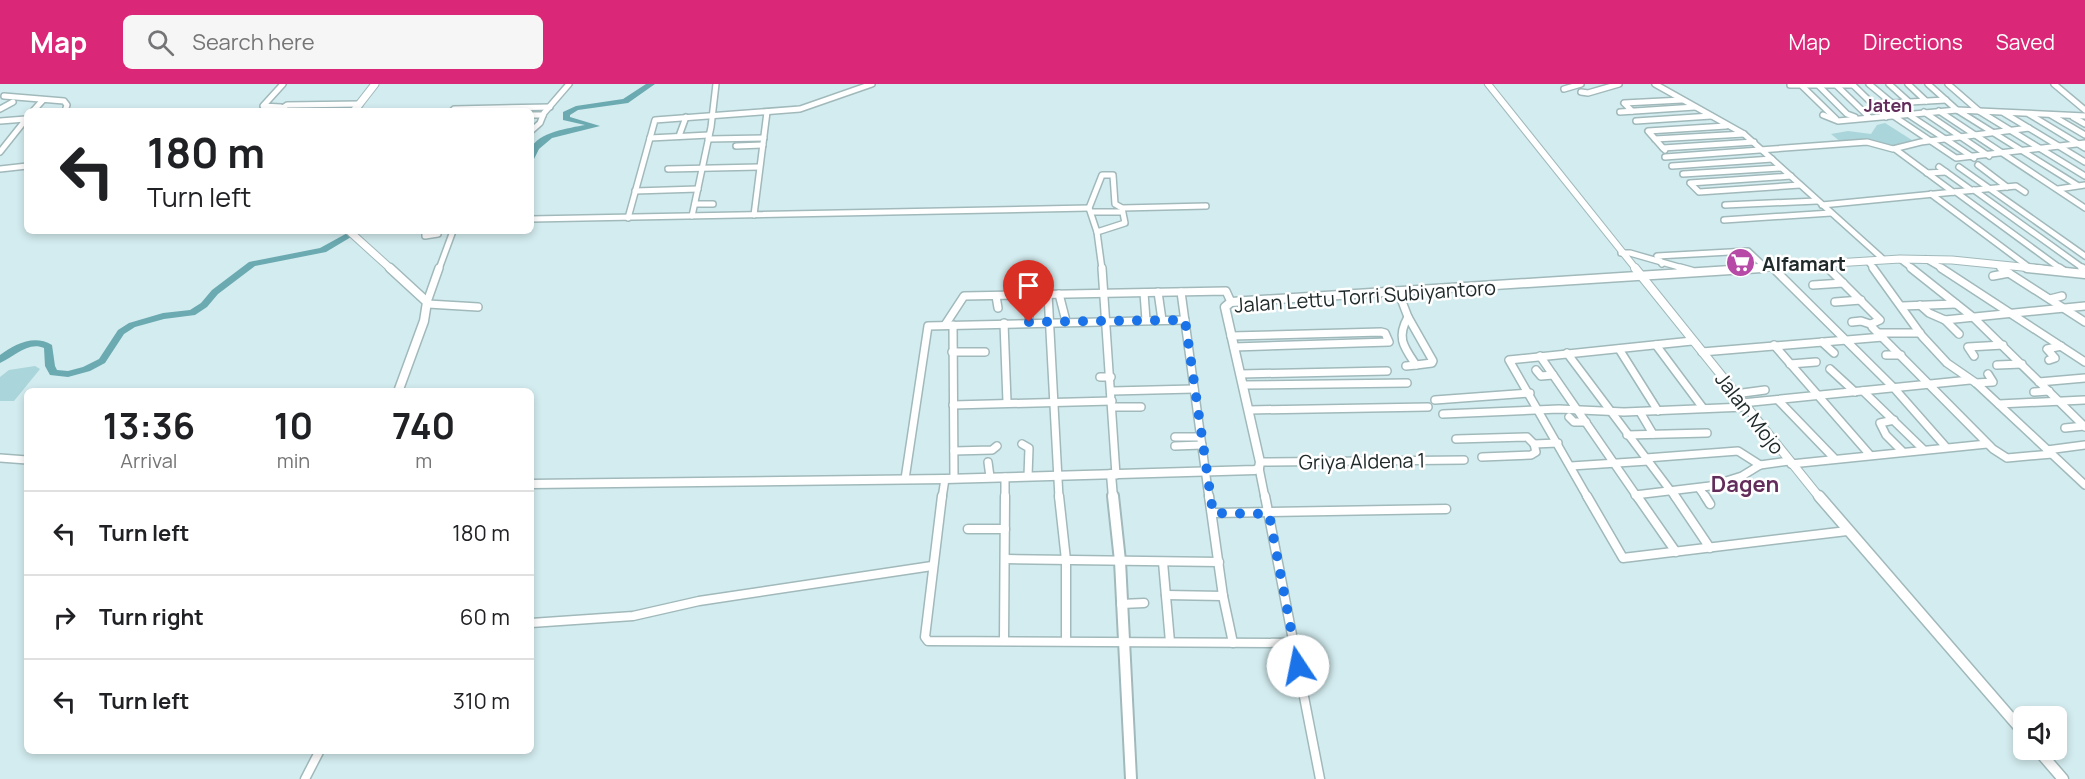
<!DOCTYPE html>
<html lang="en">
<head>
<meta charset="utf-8">
<style>
	:root { --surface:#fff; --page:#f6f6f6; --text:#202124; --muted:#757577; --line:#e0e0e0; --accent:#db2777 }
	body { margin:0; font-family:Manrope,sans-serif; background:var(--page); color:var(--text); height:100vh; display:flex; flex-direction:column; font-size:22px; white-space:nowrap }
	* { box-sizing:border-box; margin:0 }
	p { font-size:20px; color:var(--muted) }
	.icon { flex:none; width:33px; height:33px; fill:none; stroke:currentColor; stroke-width:2; stroke-linecap:round; stroke-linejoin:round }
	.map { position:relative; flex:1; overflow:hidden }
	.panel { position:absolute; left:24px; top:304px; width:510px; height:366px; display:flex; flex-direction:column; background:var(--surface); border-radius:9px; box-shadow:0 3px 9px #0003 }
	.panel>* { flex:none }
	.guide { position:absolute; left:24px; top:24px; width:510px; height:126px; border-radius:9px; box-shadow:0 3px 9px #0003; background:#fff; color:var(--text); overflow:hidden }
	.buttons { position:absolute; left:2013px; top:622px; display:grid; gap:12px }
	.buttons a { display:grid; place-items:center; width:54px; height:54px; border-radius:9px; background:var(--surface); box-shadow:0 3px 9px #0003; font-size:30px }
	.pin { position:absolute; display:grid; place-items:center; width:51px; height:51px; color:#fff; margin:-62px -26px; border-radius:50% 50% 50% 0; rotate:-45deg; box-shadow:0 0 6px #0007 }
	.pin .icon { rotate:45deg }
	.me { position:absolute; width:66px; margin:-33px; rotate:349deg; stroke-linejoin:round; filter:drop-shadow(0 0 4px #0008) }
	.turn { display:flex; align-items:center; gap:21px; height:126px; padding:0 24px; font-size:27px }
	.turn .icon { width:78px; height:78px; stroke-width:2.5 }
	.turn b { display:block; font-size:42px; line-height:51px }
	.eta { display:flex; justify-content:space-evenly; align-items:center; height:102px; text-align:center }
	.eta b { font-size:36px; font-weight:700; line-height:42px }
	ul { padding:0; list-style:none }
	li { display:flex; align-items:center; gap:18px; height:84px; padding:0 24px; border-top:2px solid var(--line) }
	li div { flex:1 }
	li b { display:block; font-size:22px }
	li em { font-style:normal }
	header { display:flex; align-items:center; gap:36px; box-sizing:border-box; height:84px; padding:0 30px; background:var(--accent); color:#fff }
	header strong { font-size:28px }
	nav { display:flex; gap:33px; margin-inline-start:auto; font-size:21px }
	.search { width:420px; height:54px; background:var(--page); display:flex; align-items:center; gap:15px; box-sizing:border-box; padding:0 21px; border-radius:9px; color:var(--muted); font-size:22px }
	.map>svg:first-child { display:block }
	.green { fill:#aad5da }
	.lines { fill:none; stroke-linecap:round; stroke-linejoin:round }
	.river { fill:#6baab1; fill-rule:evenodd }
	.minor-far2-casing { stroke:#a1b9bb; stroke-width:8 }
	.minor-far1-casing { stroke:#a1b9bb; stroke-width:10 }
	.minor-casing { stroke:#a1b9bb; stroke-width:11 }
	.tertiary-far2-casing { stroke:#a1b9bb; stroke-width:8 }
	.tertiary-far1-casing { stroke:#a1b9bb; stroke-width:10 }
	.tertiary-casing { stroke:#a1b9bb; stroke-width:13 }
	.secondary-far2-casing { stroke:#a1b9bb; stroke-width:9 }
	.secondary-far1-casing { stroke:#a1b9bb; stroke-width:11 }
	.secondary-casing { stroke:#a1b9bb; stroke-width:14 }
	.minor-far2 { stroke:#fff; stroke-width:5 }
	.minor-far1 { stroke:#fff; stroke-width:7 }
	.minor { stroke:#fff; stroke-width:8 }
	.tertiary-far2 { stroke:#fff; stroke-width:6 }
	.tertiary-far1 { stroke:#fff; stroke-width:8 }
	.tertiary { stroke:#fff; stroke-width:10 }
	.secondary-far2 { stroke:#fff; stroke-width:7 }
	.secondary-far1 { stroke:#fff; stroke-width:8 }
	.secondary { stroke:#fff; stroke-width:10 }
	.route { stroke:#1a73e8; stroke-width:10; stroke-dasharray:0 18 }
	.labels { text-anchor:middle; dominant-baseline:central; stroke-width:5; stroke-linejoin:round; paint-order:stroke }
	.far-quarter-label { font-size:18px; font-weight:bold; fill:#632d5b; stroke:#fff }
	.poi-label { font-size:20px; font-weight:bold; fill:#202a2b; stroke:#fff; text-anchor:start }
	.street-label { font-size:20px; fill:#202a2b; stroke:#fff }
	.quarter-label { font-size:22px; font-weight:bold; fill:#632d5b; stroke:#fff }
</style>
</head>
<body>
<header>
<strong>Map</strong>
<div class="search"><svg class="icon" aria-label="search" viewBox="0 0 24 24"><circle cx="10" cy="10" r="6"/><path d="M15 15l6 6"/></svg>Search here</div>
<nav><a>Map</a><a>Directions</a><a>Saved</a></nav>
</header>
<div class="map">
<svg width="2085" height="695" viewBox="0 0 2085 695">
	<rect width="100%" height="100%" fill="#d3ecef"/>
	<!-- green -->
	<g class="green">
		<path d="M 1885,39 L 1915,58 L 1894,64 L 1878,59 L 1842,59 L 1831,50 L 1848,47 L 1871,50 L 1877,41 Z"/>
		<path d="M 35,282 L 40,285 L 14,317 L 0,317 L 0,293 L 9,286 Z"/>
	</g>
	<g class="lines">
		<!-- river -->
		<g class="river">
			<path d="M 646,0 L 655,0 L 628,19 L 578,26 L 570,31 L 570,33 L 600,42 L 552,54 L 539,65 L 534,75 L 531,75 C 531,72 530,68 531,65 C 537,48 570,44 585,41 L 563,36 L 563,28 L 576,22 L 623,15 Z"/>
			<path d="M 351,147 L 361,147 L 326,168 L 255,182 L 218,210 L 207,223 L 195,231 L 164,235 L 135,243 L 124,250 L 105,279 L 90,287 L 68,293 L 50,291 L 45,282 L 44,264 C 28,257 14,273 0,279 L 0,271 C 15,260 34,250 52,261 L 55,282 L 57,286 L 68,287 L 83,283 L 99,275 L 118,246 L 129,239 L 163,229 L 190,226 L 201,219 L 212,206 L 249,178 L 320,164 Z"/>
		</g>
		<defs>
			<g id="minor-far2">
				<path d="M 1655,0 L 1744,50 L 1883,175"/>
				<path d="M 1852,0 L 1886,33"/>
				<path d="M 1869,0 L 1904,29"/>
				<path d="M 1889,0 L 1908,17"/>
				<path d="M 1908,0 L 1926,17"/>
				<path d="M 1928,0 L 1957,26 L 2077,101"/>
				<path d="M 1948,0 L 1979,27 L 2085,92"/>
				<path d="M 2054,0 L 2085,26"/>
				<path d="M 1790,1 L 1853,1"/>
				<path d="M 1801,1 L 1836,35"/>
				<path d="M 1818,1 L 1847,30 L 1855,33"/>
				<path d="M 1836,1 L 1869,33"/>
				<path d="M 1564,5 L 1581,0"/>
				<path d="M 1581,8 L 1588,9 L 1619,0"/>
				<path d="M 4,12 L 64,17 L 67,21 L 65,27"/>
				<path d="M 1873,20 L 1946,16"/>
				<path d="M 281,23 L 263,22 L 283,0"/>
				<path d="M 0,25 L 13,18"/>
				<path d="M 33,27 L 43,16"/>
				<path d="M 278,27 L 287,21 L 360,20"/>
				<path d="M 452,27 L 454,25 L 550,23"/>
				<path d="M 1632,27 L 1624,19 L 1682,16"/>
				<path d="M 1939,27 L 2085,124"/>
				<path d="M 1620,28 L 1695,23"/>
				<path d="M 1924,28 L 1989,72"/>
				<path d="M 1906,29 L 1974,74"/>
				<path d="M 2004,29 L 2085,78"/>
				<path d="M 2029,30 L 2085,64"/>
				<path d="M 531,31 L 543,31"/>
				<path d="M 1823,31 L 1838,37 L 1957,26 L 2085,32"/>
				<path d="M 1892,31 L 1956,74 L 2085,59"/>
				<path d="M 2051,31 L 2085,51"/>
				<path d="M 2073,33 L 2085,40"/>
				<path d="M 0,37 L 26,35"/>
				<path d="M 1636,37 L 1711,32"/>
				<path d="M 531,47 L 540,39 L 544,29 L 569,0"/>
				<path d="M 679,52 L 686,33"/>
				<path d="M 650,54 L 709,51"/>
				<path d="M 708,55 L 764,54"/>
				<path d="M 1655,55 L 1744,50"/>
				<path d="M 736,62 L 763,61"/>
				<path d="M 1663,64 L 1648,47 L 1726,42"/>
				<path d="M 1895,65 L 1953,108"/>
				<path d="M 1665,66 L 1663,64 L 1754,58"/>
				<path d="M 0,68 L 27,34"/>
				<path d="M 1665,73 L 1867,58 L 1893,65 L 1921,58 L 2029,44"/>
				<path d="M 1978,81 L 2007,103"/>
				<path d="M 1672,82 L 1772,75"/>
				<path d="M 1959,83 L 2085,172"/>
				<path d="M 0,85 L 27,82"/>
				<path d="M 668,85 L 759,83"/>
				<path d="M 1946,88 L 1971,106"/>
				<path d="M 1927,89 L 1946,88 L 1939,83"/>
				<path d="M 1683,90 L 1781,84"/>
				<path d="M 1102,91 L 1113,91 L 1115,120 L 1122,124 L 1125,139 L 1097,148 L 1089,124 Z"/>
				<path d="M 1791,92 L 1690,99 L 1699,108 L 1800,101"/>
				<path d="M 2058,105 L 2085,101"/>
				<path d="M 1974,106 L 2084,185"/>
				<path d="M 635,107 L 698,105"/>
				<path d="M 1956,108 L 2061,185"/>
				<path d="M 1931,110 L 2030,184"/>
				<path d="M 695,120 L 713,120"/>
				<path d="M 1725,121 L 1817,117"/>
				<path d="M 1822,121 L 2016,102 L 2025,108"/>
				<path d="M 1122,124 L 1206,122"/>
				<path d="M 1091,128 L 1122,128"/>
				<path d="M 754,131 L 767,28"/>
				<path d="M 692,132 L 711,43 L 716,0"/>
				<path d="M 628,134 L 655,36 L 800,25 L 872,0"/>
				<path d="M 531,135 L 1089,124"/>
				<path d="M 1724,136 L 1831,129"/>
				<path d="M 425,147 L 425,152 L 438,150"/>
				<path d="M 1097,148 L 1102,185"/>
				<path d="M 1621,169 L 1630,169 L 1686,185"/>
				<path d="M 1900,175 L 1913,185"/>
				<path d="M 1926,175 L 1943,185"/>
				<path d="M 1868,177 L 1874,185"/>
				<path d="M 1662,180 L 1657,172 L 1748,167 L 1766,184"/>
				<path d="M 1824,180 L 1829,185"/>
				<path d="M 1997,181 L 2004,185"/>
				<path d="M 439,185 L 453,147"/>
			</g>
			<g id="minor-far1">
				<path d="M 1102,184 L 1116,391"/>
				<path d="M 1680,184 L 1691,187"/>
				<path d="M 1773,184 L 1894,304 L 1946,363"/>
				<path d="M 1828,184 L 1880,236 L 1871,240 L 1872,243 L 1993,365 L 2007,374 L 2052,370"/>
				<path d="M 1873,184 L 1922,252 L 1947,279 L 1976,299 L 2085,401"/>
				<path d="M 1911,184 L 1974,234 L 2085,343"/>
				<path d="M 1941,184 L 2085,278"/>
				<path d="M 2001,184 L 2085,238"/>
				<path d="M 2059,184 L 2065,188"/>
				<path d="M 2082,184 L 2085,186"/>
				<path d="M 1993,192 L 2009,189"/>
				<path d="M 1813,201 L 1843,199"/>
				<path d="M 1398,207 L 1408,233"/>
				<path d="M 1158,208 L 1162,236"/>
				<path d="M 1181,208 L 1209,414"/>
				<path d="M 1144,209 L 1146,236"/>
				<path d="M 1048,210 L 1059,414"/>
				<path d="M 1059,210 L 1066,237"/>
				<path d="M 996,212 L 998,224"/>
				<path d="M 2050,215 L 2062,212"/>
				<path d="M 427,218 L 439,184"/>
				<path d="M 1835,218 L 1861,216"/>
				<path d="M 428,220 L 478,223"/>
				<path d="M 1920,221 L 1929,229 L 1945,236 L 2085,222"/>
				<path d="M 1902,222 L 1956,220"/>
				<path d="M 1029,229 L 1029,238"/>
				<path d="M 1408,233 L 1433,277 L 1432,279 L 1416,281 C 1404,263 1396,254 1408,233 Z"/>
				<path d="M 1945,236 L 1959,250"/>
				<path d="M 1852,238 L 1861,237 L 1870,240"/>
				<path d="M 1004,239 L 1007,318"/>
				<path d="M 945,241 L 964,212 L 1226,207 L 1231,218"/>
				<path d="M 953,241 L 954,394"/>
				<path d="M 1880,249 L 1920,249"/>
				<path d="M 1231,252 L 1381,248 L 1385,249 L 1389,258 L 1234,263"/>
				<path d="M 1822,258 L 1834,269"/>
				<path d="M 1656,261 L 1703,324"/>
				<path d="M 1774,261 L 1870,371"/>
				<path d="M 1619,265 L 1658,327"/>
				<path d="M 952,268 L 985,268"/>
				<path d="M 1702,268 L 1883,253"/>
				<path d="M 1567,269 L 1676,414"/>
				<path d="M 1886,271 L 1901,271"/>
				<path d="M 1540,272 L 1638,414"/>
				<path d="M 1974,272 L 1968,263 L 2003,261"/>
				<path d="M 2049,276 L 2055,274 L 2047,265 L 2061,262"/>
				<path d="M 1790,280 L 1816,278"/>
				<path d="M 1997,281 L 2022,280"/>
				<path d="M 1406,282 L 1416,281"/>
				<path d="M 1830,285 L 1855,308"/>
				<path d="M 1536,286 L 1541,292 L 1553,291"/>
				<path d="M 1241,290 L 1387,287"/>
				<path d="M 1100,293 L 1111,293"/>
				<path d="M 2039,298 L 2085,294"/>
				<path d="M 1976,299 L 1993,298 L 1988,290"/>
				<path d="M 1243,301 L 1407,299"/>
				<path d="M 1112,307 L 1194,305"/>
				<path d="M 1863,307 L 1923,365"/>
				<path d="M 2034,308 L 2049,307"/>
				<path d="M 1735,310 L 1765,306"/>
				<path d="M 1435,316 L 1530,309"/>
				<path d="M 1778,316 L 1834,374"/>
				<path d="M 1742,319 L 1970,296"/>
				<path d="M 1999,320 L 2084,316"/>
				<path d="M 953,321 L 1112,317"/>
				<path d="M 1113,323 L 1141,323"/>
				<path d="M 1249,326 L 1428,323"/>
				<path d="M 1640,328 L 1653,350"/>
				<path d="M 1443,330 L 1559,325 L 1624,328 L 1745,323"/>
				<path d="M 1569,333 L 1574,338 L 1586,338"/>
				<path d="M 1894,336 L 1880,339 L 1886,351 L 1902,367"/>
				<path d="M 2065,344 L 2084,342"/>
				<path d="M 1627,351 L 1707,349"/>
				<path d="M 1175,353 L 1200,353"/>
				<path d="M 1456,355 L 1527,353 L 1534,360 L 1536,368 L 1531,371 L 1482,373"/>
				<path d="M 1022,360 L 1029,364 L 1028,392"/>
				<path d="M 1534,360 L 1558,359"/>
				<path d="M 1175,362 L 1202,361"/>
				<path d="M 2047,366 L 2085,361"/>
				<path d="M 954,367 L 992,366 L 997,362"/>
				<path d="M 0,374 L 27,376"/>
				<path d="M 1646,374 L 1738,367 L 1760,381"/>
				<path d="M 988,378 L 990,393"/>
				<path d="M 1260,378 L 1464,376"/>
				<path d="M 1791,380 L 1987,360"/>
				<path d="M 1571,382 L 1648,377"/>
				<path d="M 1259,384 L 1265,414"/>
				<path d="M 905,395 L 928,242 L 1185,236"/>
				<path d="M 1699,404 L 1706,414"/>
				<path d="M 1635,411 L 1710,402 L 1742,392 L 1760,381 L 1789,377"/>
				<path d="M 942,414 L 945,395"/>
				<path d="M 1005,414 L 1005,393"/>
				<path d="M 1588,414 L 1509,276 L 1692,257"/>
			</g>
			<g id="minor">
				<path d="M 942,412 L 925,553 L 928,557 L 1293,559"/>
				<path d="M 1059,412 L 1066,476 L 1066,556"/>
				<path d="M 1209,412 L 1223,512 L 1233,559"/>
				<path d="M 1265,412 L 1320,695"/>
				<path d="M 1587,412 L 1623,474 L 1847,447"/>
				<path d="M 1637,412 L 1676,468"/>
				<path d="M 1675,412 L 1710,464"/>
				<path d="M 1705,412 L 1710,420"/>
				<path d="M 1213,429 L 1446,425"/>
				<path d="M 968,445 L 1005,445"/>
				<path d="M 1006,475 L 1219,478"/>
				<path d="M 1163,478 L 1170,558"/>
				<path d="M 1166,511 L 1223,512"/>
				<path d="M 1121,520 L 1144,519"/>
				<path d="M 531,539 L 633,532 L 699,517 L 932,482"/>
				<path d="M 1004,556 L 1005,412"/>
				<path d="M 305,695 L 319,668"/>
			</g>
			<path id="tertiary-far2" d="M 1488,0 L 1636,185"/>
			<path id="tertiary-far1" d="M 1635,184 L 1820,414"/>
			<g id="tertiary">
				<path d="M 1819,412 L 2024,649"/>
				<path d="M 2038,666 L 2063,695"/>
			</g>
			<g id="secondary-far2">
				<path d="M 354,27 L 375,0"/>
				<path d="M 349,147 L 391,185"/>
				<path d="M 1738,185 L 1900,175 L 1952,176 L 2041,185"/>
			</g>
			<g id="secondary-far1">
				<path d="M 390,184 L 427,218 L 424,237 L 398,308"/>
				<path d="M 2027,184 L 2085,190"/>
				<path d="M 1111,390 L 1113,414"/>
				<path d="M 531,400 L 945,395 L 1255,386 L 1259,384 L 1260,378 L 1225,223 L 1231,218 L 1762,184"/>
			</g>
			<path id="secondary" d="M 1113,412 L 1120,477 L 1131,695"/>
		</defs>
		<!-- minor-far2 casing -->
		<use href="#minor-far2" class="minor-far2-casing"/>
		<!-- minor-far1 casing -->
		<use href="#minor-far1" class="minor-far1-casing"/>
		<!-- minor casing -->
		<use href="#minor" class="minor-casing"/>
		<!-- tertiary-far2 casing -->
		<use href="#tertiary-far2" class="tertiary-far2-casing"/>
		<!-- tertiary-far1 casing -->
		<use href="#tertiary-far1" class="tertiary-far1-casing"/>
		<!-- tertiary casing -->
		<use href="#tertiary" class="tertiary-casing"/>
		<!-- secondary-far2 casing -->
		<use href="#secondary-far2" class="secondary-far2-casing"/>
		<!-- secondary-far1 casing -->
		<use href="#secondary-far1" class="secondary-far1-casing"/>
		<!-- secondary casing -->
		<use href="#secondary" class="secondary-casing"/>
		<!-- minor-far2 -->
		<use href="#minor-far2" class="minor-far2"/>
		<!-- minor-far1 -->
		<use href="#minor-far1" class="minor-far1"/>
		<!-- minor -->
		<use href="#minor" class="minor"/>
		<!-- tertiary-far2 -->
		<use href="#tertiary-far2" class="tertiary-far2"/>
		<!-- tertiary-far1 -->
		<use href="#tertiary-far1" class="tertiary-far1"/>
		<!-- tertiary -->
		<use href="#tertiary" class="tertiary"/>
		<!-- secondary-far2 -->
		<use href="#secondary-far2" class="secondary-far2"/>
		<!-- secondary-far1 -->
		<use href="#secondary-far1" class="secondary-far1"/>
		<!-- secondary -->
		<use href="#secondary" class="secondary"/>
	</g>
	<g class="lines">
		<!-- route -->
		<path class="route" d="M 1029,238 L 1185,236 L 1213,429 L 1269,430 L 1298,582"/>
	</g>
	<!-- icons -->
	<defs>
		<symbol id="supermarket-disc" viewBox="-11 -11 22 22"><circle r="9.5" fill="#b749a7" stroke="#fff"/><path d="M-6-5.5h2.5l.6 2H6L4.5 2H-2.5L-4.4-4H-6ZM-1.5 3.2a1.3 1.3 0 1 0 .1 0ZM3 3.2a1.3 1.3 0 1 0 .1 0Z" fill="#fff"/></symbol>
	</defs>
	<g fill-rule="evenodd">
		<use href="#supermarket-disc" x="1724" y="162" width="33" height="33"/>
	</g>
	<g class="labels">
		<!-- far-quarter labels -->
		<g class="far-quarter-label">
			<text x="1888" y="21">Jaten</text>
		</g>
		<!-- poi labels -->
		<g class="poi-label">
			<text x="1762" y="179">Alfamart</text>
		</g>
		<!-- street labels -->
		<g class="street-label">
			<text transform="translate(1365 212) rotate(-4)">Jalan Lettu Torri Subiyantoro</text>
			<text transform="translate(1750 329) rotate(52)">Jalan Mojo</text>
			<text transform="translate(1362 377) rotate(-1)">Griya Aldena 1</text>
		</g>
		<!-- quarter labels -->
		<g class="quarter-label">
			<text x="1745" y="400">Dagen</text>
		</g>
	</g>
</svg>
<div class="buttons">
<a><svg class="icon" aria-label="sound" viewBox="0 0 24 24"><path d="M4 9h4l5-4v14l-5-4H4zM17 9q2 3 0 6"/></svg></a>
</div>
<div class="pin" style="left:1029px;top:238px;background:#d93025"><svg class="icon" aria-label="arrive" viewBox="0 0 24 24"><path d="M6 21V4h12l-3 4 3 4H6"/></svg></div>
<svg class="me" style="left:1298px;top:582px" viewBox="-20 -20 40 40"><circle r="19" fill="#fff"/><path d="M0-13L10 11 0 6-10 11z" fill="#1a73e8"/></svg>
<div class="guide">
<div class="turn"><svg class="icon" aria-label="left" viewBox="0 0 24 24"><path d="M17 20v-9H6M10 6l-5 5 5 5"/></svg><div><b>180 m</b>Turn left</div></div>
</div>
<section class="panel">
<div class="eta">
<div><b>13:36</b><p>Arrival</p></div>
<div><b>10</b><p>min</p></div>
<div><b>740</b><p>m</p></div>
</div>
<ul>
<li><svg class="icon" aria-label="left" viewBox="0 0 24 24"><path d="M17 20v-9H6M10 6l-5 5 5 5"/></svg><div><b>Turn left</b></div><em>180 m</em></li>
<li><svg class="icon" aria-label="right" viewBox="0 0 24 24"><path d="M7 20v-9h11M14 6l5 5-5 5"/></svg><div><b>Turn right</b></div><em>60 m</em></li>
<li><svg class="icon" aria-label="left" viewBox="0 0 24 24"><path d="M17 20v-9H6M10 6l-5 5 5 5"/></svg><div><b>Turn left</b></div><em>310 m</em></li>
</ul>
</section>
</div>
</body>
</html>
